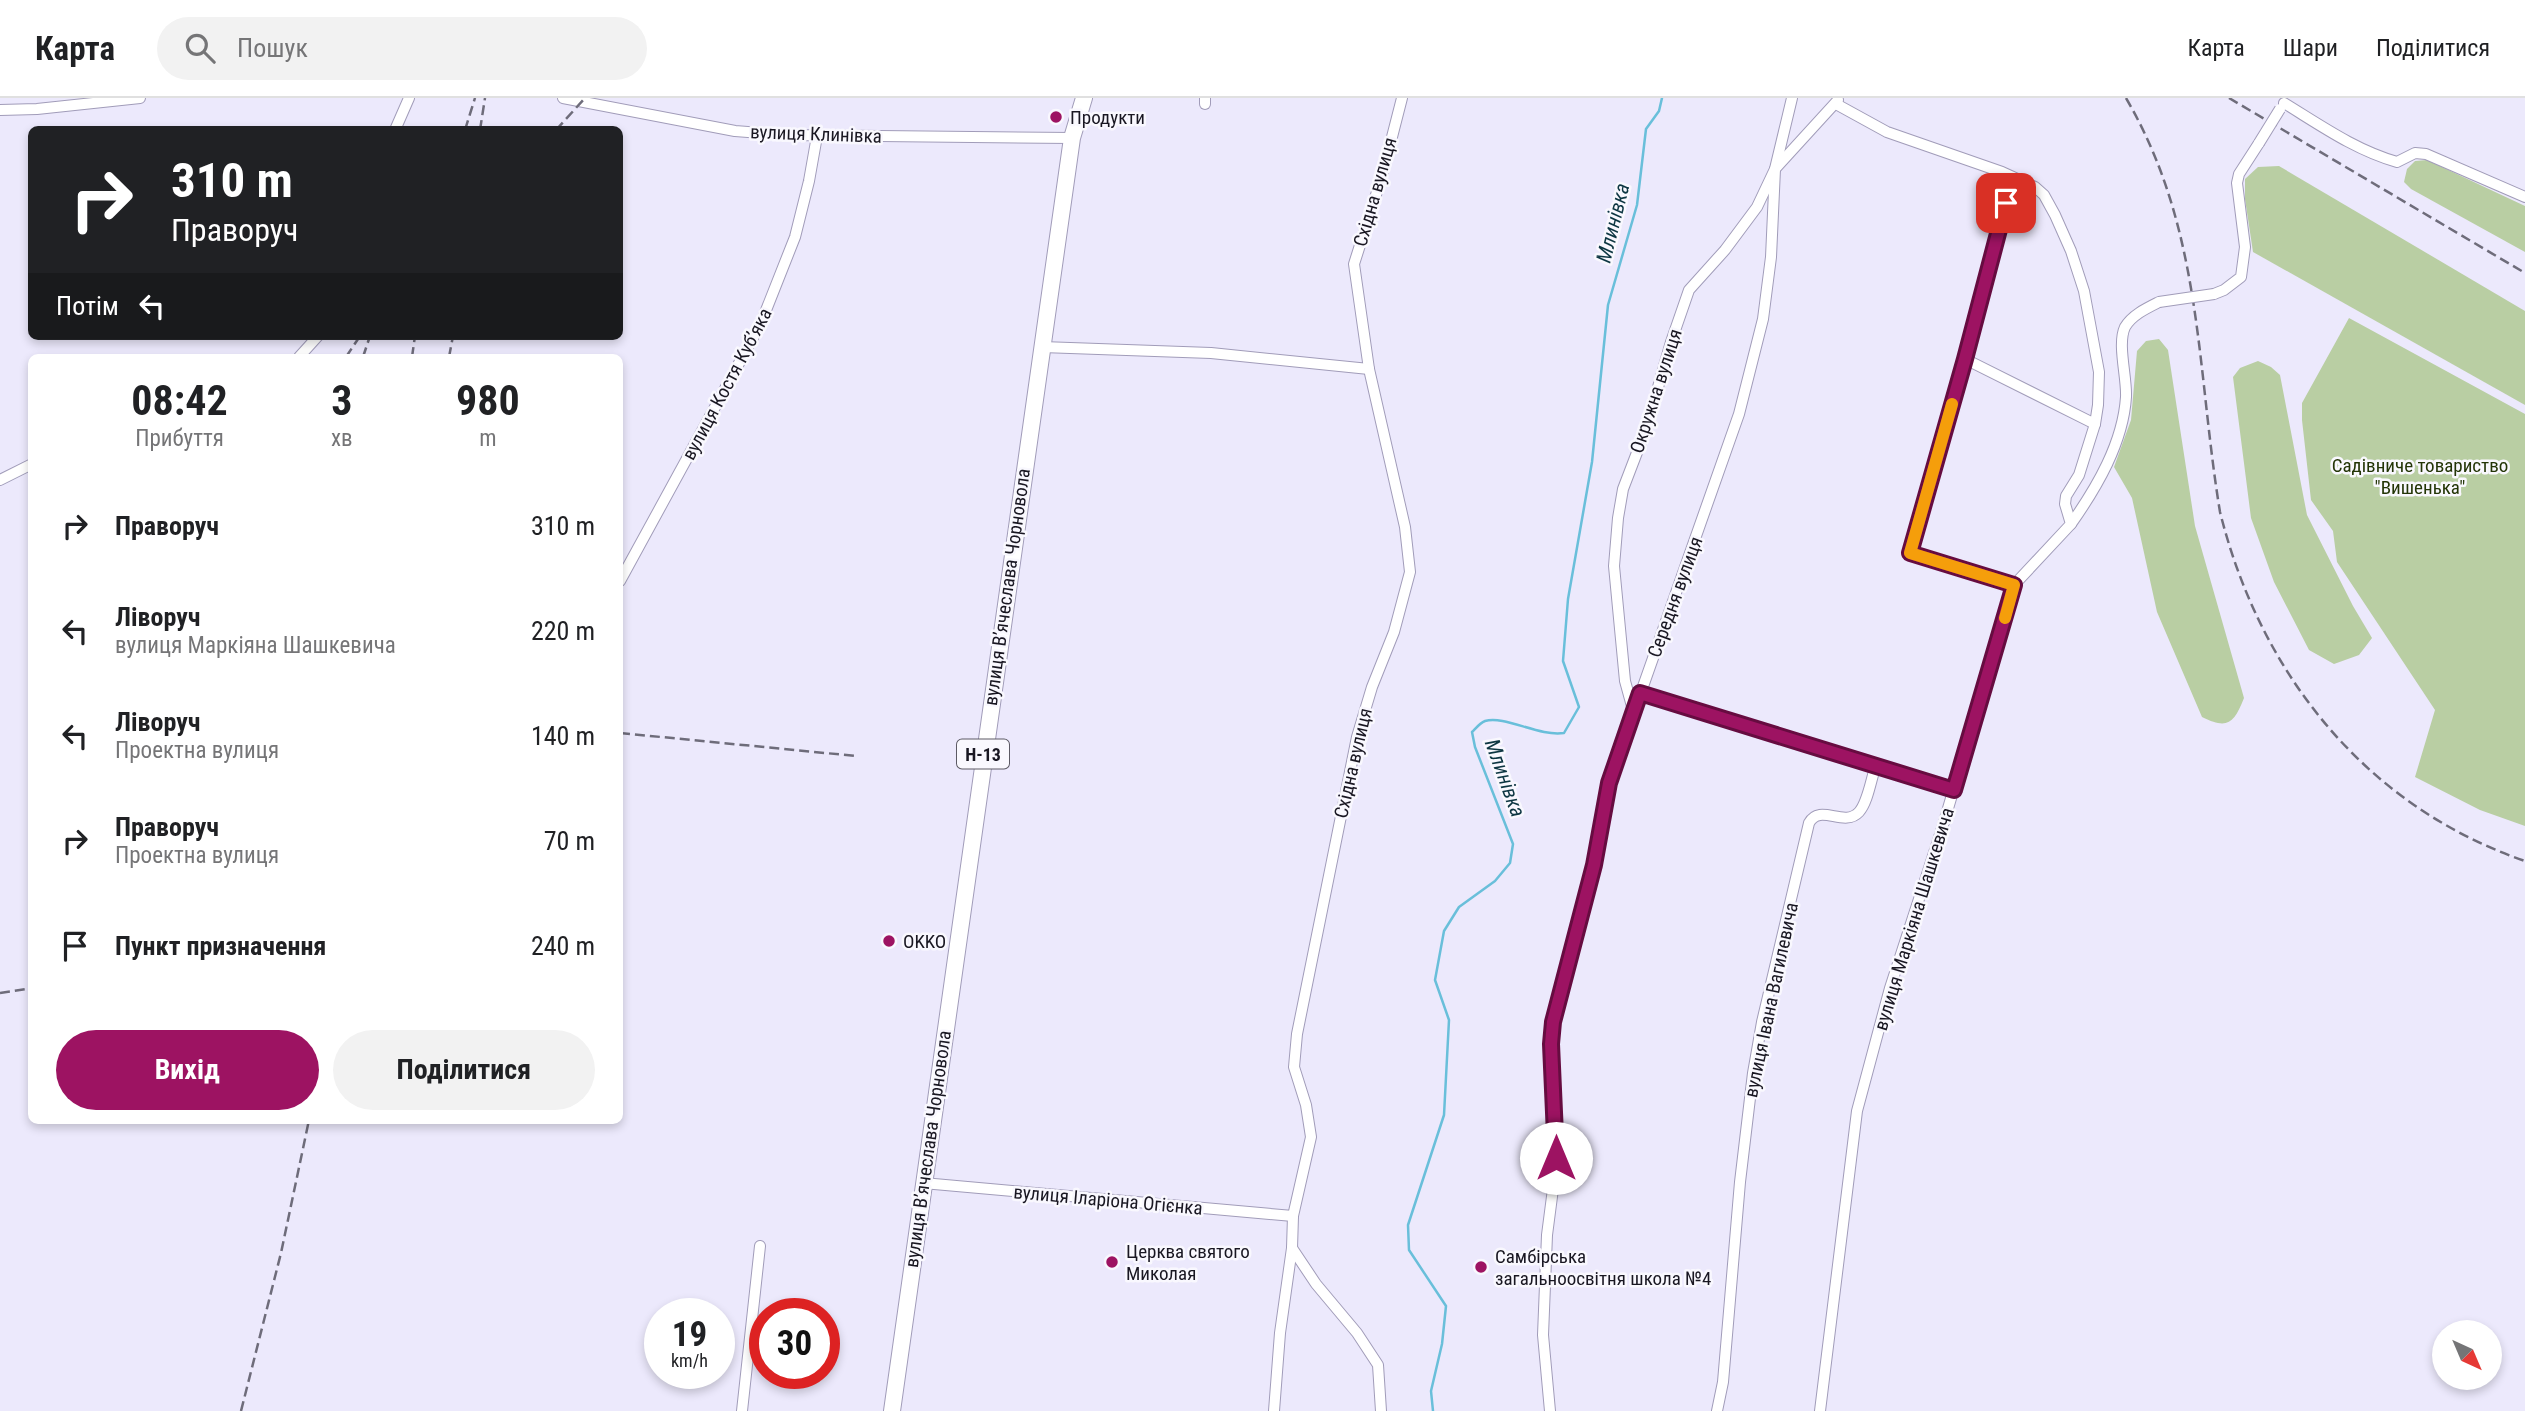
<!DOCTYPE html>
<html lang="uk">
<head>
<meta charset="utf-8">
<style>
	:root { --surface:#fff; --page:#f2f2f2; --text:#202124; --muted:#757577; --line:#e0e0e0; --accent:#9d1362 }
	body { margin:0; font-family:"Roboto Condensed",sans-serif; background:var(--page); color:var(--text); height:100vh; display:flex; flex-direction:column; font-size:26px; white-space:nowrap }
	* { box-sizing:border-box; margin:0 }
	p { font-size:23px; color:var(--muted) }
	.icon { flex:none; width:38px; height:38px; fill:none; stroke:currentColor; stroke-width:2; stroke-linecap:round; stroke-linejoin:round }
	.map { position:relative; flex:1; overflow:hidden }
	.side { position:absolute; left:28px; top:256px; width:595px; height:770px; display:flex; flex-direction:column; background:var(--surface); border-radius:10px; box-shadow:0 4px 10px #0003 }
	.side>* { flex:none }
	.hud { position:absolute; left:28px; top:28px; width:595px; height:214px; border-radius:10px; box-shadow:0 4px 10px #0003; background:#202124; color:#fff; overflow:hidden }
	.needle { width:46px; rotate:136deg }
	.controls { position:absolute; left:2432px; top:1222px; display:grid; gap:14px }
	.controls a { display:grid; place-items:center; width:70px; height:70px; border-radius:50%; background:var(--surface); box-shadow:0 4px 10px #0003; font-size:35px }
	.speed { position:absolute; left:644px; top:1200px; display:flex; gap:14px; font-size:35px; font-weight:700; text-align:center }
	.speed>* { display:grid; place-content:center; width:91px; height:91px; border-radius:50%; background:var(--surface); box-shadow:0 4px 10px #0003; line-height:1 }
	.speed small { font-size:18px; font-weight:400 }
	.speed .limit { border:10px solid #d22; background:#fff; color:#111 }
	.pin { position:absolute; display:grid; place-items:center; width:60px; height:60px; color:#fff; margin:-30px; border-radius:14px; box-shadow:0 4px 10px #0006 }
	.me { position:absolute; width:77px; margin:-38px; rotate:0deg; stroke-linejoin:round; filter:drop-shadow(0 0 5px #0008) }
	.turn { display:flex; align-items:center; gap:24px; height:147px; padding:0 28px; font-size:32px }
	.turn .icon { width:91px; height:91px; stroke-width:2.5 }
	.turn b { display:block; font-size:49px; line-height:60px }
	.then { display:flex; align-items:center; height:66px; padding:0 28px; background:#0003; gap:14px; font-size:26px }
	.eta { display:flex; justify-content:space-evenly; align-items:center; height:119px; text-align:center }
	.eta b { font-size:42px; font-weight:700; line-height:49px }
	.primary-button { display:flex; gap:14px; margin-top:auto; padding:14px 28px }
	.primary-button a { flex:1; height:80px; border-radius:42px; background:var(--accent); color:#fff; font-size:28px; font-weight:700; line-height:80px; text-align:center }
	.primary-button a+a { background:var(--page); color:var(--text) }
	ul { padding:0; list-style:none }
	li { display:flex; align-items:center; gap:21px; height:105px; padding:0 28px }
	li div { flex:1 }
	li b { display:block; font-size:26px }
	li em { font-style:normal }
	header { display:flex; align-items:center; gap:42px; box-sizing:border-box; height:98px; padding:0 35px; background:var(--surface); border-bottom:2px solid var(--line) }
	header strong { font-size:33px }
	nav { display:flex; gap:38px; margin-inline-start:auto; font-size:24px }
	.search { width:490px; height:63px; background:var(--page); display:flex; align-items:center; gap:18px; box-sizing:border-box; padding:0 24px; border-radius:38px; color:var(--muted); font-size:26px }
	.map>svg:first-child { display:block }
	.green { fill:#b9cea3 }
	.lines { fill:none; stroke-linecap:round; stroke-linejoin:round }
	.stream { stroke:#69bfda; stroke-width:2.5 }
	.minor-casing { stroke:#a19cb9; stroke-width:12 }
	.primary-casing { stroke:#a19cb9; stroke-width:18 }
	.minor { stroke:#fff; stroke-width:10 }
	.primary { stroke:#fff; stroke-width:16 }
	.rail { stroke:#6e6c7a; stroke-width:2.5; stroke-dasharray:10 5; stroke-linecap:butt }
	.minor-bridge-casing { stroke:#a19cb9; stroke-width:12; stroke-linecap:butt }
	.minor-bridge { stroke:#fff; stroke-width:10 }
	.route-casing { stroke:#660c40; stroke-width:18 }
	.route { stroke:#9d1362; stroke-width:12 }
	.slow { stroke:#f59e0b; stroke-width:12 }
	.poi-dot { fill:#9d1362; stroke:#f9f8fe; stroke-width:2.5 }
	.labels { text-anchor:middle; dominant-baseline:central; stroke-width:5; stroke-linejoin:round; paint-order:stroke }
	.shield { fill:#f9f8fe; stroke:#5c5a64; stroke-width:2 }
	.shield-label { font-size:18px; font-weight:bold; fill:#191722 }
	.poi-label { font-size:19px; fill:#191722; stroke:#f9f8fe; text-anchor:start }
	.street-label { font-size:19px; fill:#191722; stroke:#f9f8fe }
	.park-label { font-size:19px; fill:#233506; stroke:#f9f8fe }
	.water-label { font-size:21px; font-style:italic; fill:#0d3642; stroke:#f9f8fe }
</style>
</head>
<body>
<header>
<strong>Карта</strong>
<div class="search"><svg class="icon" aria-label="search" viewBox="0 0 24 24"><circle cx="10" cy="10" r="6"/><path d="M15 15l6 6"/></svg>Пошук</div>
<nav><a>Карта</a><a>Шари</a><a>Поділитися</a></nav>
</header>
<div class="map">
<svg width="2525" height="1313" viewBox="0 0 2525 1313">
	<rect width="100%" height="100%" fill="#ece9fc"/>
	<!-- green -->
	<g class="green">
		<path d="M 2427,62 L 2525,108 L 2525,154 L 2411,91 L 2404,84 L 2407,71 L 2415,63 Z"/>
		<path d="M 2279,68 L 2525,213 L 2525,307 L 2253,154 L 2245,101 L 2245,81 L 2258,69 Z"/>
		<path d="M 2349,220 L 2525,316 L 2525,728 L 2480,712 L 2415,679 L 2435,612 L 2337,464 L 2333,433 L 2311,402 L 2302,322 L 2302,305 Z"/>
		<path d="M 2159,241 L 2168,252 L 2195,428 L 2244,600 C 2234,625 2228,632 2202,619 L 2157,514 L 2132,400 L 2114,369 L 2131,322 L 2137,253 L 2146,243 Z"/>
		<path d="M 2258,263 L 2271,269 L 2280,277 L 2307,417 L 2353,508 L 2372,540 L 2359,557 L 2334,566 L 2309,552 L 2274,484 L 2251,420 L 2233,279 L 2240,270 Z"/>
	</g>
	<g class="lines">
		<!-- stream -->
		<path class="stream" d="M 1433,1313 L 1431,1293 L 1442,1246 L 1446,1208 L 1409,1152 L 1408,1127 L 1444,1017 L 1449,922 L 1435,882 L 1444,833 L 1459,809 L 1495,783 L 1510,765 L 1513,746 L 1475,649 L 1472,634 C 1476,630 1480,625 1485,623 C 1505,617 1539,639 1564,635 L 1579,609 L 1563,563 L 1568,501 L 1592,364 L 1608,207 L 1637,107 L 1646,31 L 1659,13 L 1662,0"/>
		<defs>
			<g id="minor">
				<path d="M 563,0 L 735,33 L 787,37 L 1072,40"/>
				<path d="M 2284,5 C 2320,27 2355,52 2397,64 L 2415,55 L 2426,56 L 2525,99"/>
				<path d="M 1205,6 L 1205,0"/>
				<path d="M 0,12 L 37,11 L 140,0"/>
				<path d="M 395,32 L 409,0"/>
				<path d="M 2012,79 L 1965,261 L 1910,455 L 2014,487"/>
				<path d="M 2214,196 L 2224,192 L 2241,179 L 2245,149 L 2237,85 L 2239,76 L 2259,45"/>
				<path d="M 1042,249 L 1211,255 L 1369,271"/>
				<path d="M 299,259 L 318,238"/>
				<path d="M 1965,261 L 2095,326"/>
				<path d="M 0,382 L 32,366"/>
				<path d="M 2071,426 C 2097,389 2123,345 2126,299 C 2127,279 2117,246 2125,229 C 2132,217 2147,210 2159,204"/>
				<path d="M 620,483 L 761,225 L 795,139 L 809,83 L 817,38"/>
				<path d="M 1640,595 L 1954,692"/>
				<path d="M 1633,612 L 1625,583 L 1614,468 L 1618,420 L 1623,391 L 1646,331 L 1671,244 L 1689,192 L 1725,152 L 1757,109 L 1775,71 L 1792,0"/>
				<path d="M 923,1085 L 1293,1118"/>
				<path d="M 1292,1150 L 1316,1186 L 1357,1235 L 1378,1267 L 1381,1313"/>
				<path d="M 742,1313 L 760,1148"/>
				<path d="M 1274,1313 L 1280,1235 L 1292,1150 L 1293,1118 L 1311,1039 L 1306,1007 L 1294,969 L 1297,936 L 1357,639 L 1372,589 L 1394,534 L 1410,474 L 1405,429 L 1369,271 L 1354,166 L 1382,78 L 1402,0"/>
				<path d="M 1550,1313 L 1543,1237 L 1547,1137 L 1557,1060 L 1551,946 L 1553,924 L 1594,767 L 1609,685 L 1739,316 L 1763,221 L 1771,159 L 1775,71 L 1838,2"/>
				<path d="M 1717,1313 L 1723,1284 L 1740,1084 L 1753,975 L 1762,924 L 1809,725 C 1820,705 1844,730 1859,714 C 1868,704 1871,681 1876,667"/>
				<path d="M 1820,1313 L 1857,1013 L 1890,890 L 1944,724 L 2014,487 L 2071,426 L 2065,406 L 2066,398 L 2079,377 L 2095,326 L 2098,307 L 2099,274 L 2084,193 L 2071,153 L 2055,117 L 2044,97 L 2035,89 L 2002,74 L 1887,34 L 1836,6"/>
			</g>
			<path id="primary" d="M 892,1313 L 1072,40 L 1084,0"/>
		</defs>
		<!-- minor casing -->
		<use href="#minor" class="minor-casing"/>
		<!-- primary casing -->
		<use href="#primary" class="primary-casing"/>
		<!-- minor -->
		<use href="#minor" class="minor"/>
		<!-- primary -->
		<use href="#primary" class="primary"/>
		<!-- rail -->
		<g class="rail">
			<path d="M 2126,0 C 2203,132 2196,268 2220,414 C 2260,575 2365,708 2525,763"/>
			<path d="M 2229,0 L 2525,175"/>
			<path d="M 465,32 L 475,0"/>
			<path d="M 480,32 L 485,0"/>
			<path d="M 556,32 L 585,0"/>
			<path d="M 346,259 L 360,238"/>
			<path d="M 363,259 L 370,238"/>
			<path d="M 412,259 L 415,238"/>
			<path d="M 449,259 L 453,238"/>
			<path d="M 620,635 L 856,658"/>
			<path d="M 0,895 L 32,890"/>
			<path d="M 241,1313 L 281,1155 L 309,1022"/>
		</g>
		<defs>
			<g id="minor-bridge">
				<path d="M 2259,45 L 2280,11"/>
				<path d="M 2159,204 L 2214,196"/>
			</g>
		</defs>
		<!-- minor-bridge casing -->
		<use href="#minor-bridge" class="minor-bridge-casing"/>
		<!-- minor-bridge -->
		<use href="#minor-bridge" class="minor-bridge"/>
	</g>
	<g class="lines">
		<defs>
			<path id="route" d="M 1556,1060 L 1551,946 L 1553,924 L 1594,767 L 1609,685 L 1640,595 L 1954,692 L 2014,487 L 1910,455 L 1965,261 L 2006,105"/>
		</defs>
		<!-- route casing -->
		<use href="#route" class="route-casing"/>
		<!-- route -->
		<use href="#route" class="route"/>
		<!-- slow -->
		<path class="slow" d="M 1952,306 L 1910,455 L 2014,487 L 2005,520"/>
	</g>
	<!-- markers -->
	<g class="poi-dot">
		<circle cx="1056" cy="19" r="7"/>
		<circle cx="889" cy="843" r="7"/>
		<circle cx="1112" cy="1164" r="7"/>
		<circle cx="1481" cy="1169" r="7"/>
	</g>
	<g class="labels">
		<!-- shield labels -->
		<rect class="shield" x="957" y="641.5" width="52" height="29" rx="5"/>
		<g class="shield-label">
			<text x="983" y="656">Н-13</text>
		</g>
		<!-- poi labels -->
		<g class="poi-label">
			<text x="1070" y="19">Продукти</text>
			<text x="903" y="843">OKKO</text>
			<text x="1126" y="1153">Церква святого<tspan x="1126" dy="22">Миколая</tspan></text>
			<text x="1495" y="1158">Самбірська<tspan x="1495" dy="22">загальноосвітня школа №4</tspan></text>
		</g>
		<!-- street labels -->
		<g class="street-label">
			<text transform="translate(816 36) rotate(2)">вулиця Клинівка</text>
			<text transform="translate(1375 94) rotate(-74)">Східна вулиця</text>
			<text transform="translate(727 286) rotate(-62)">вулиця Костя Кубʼяка</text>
			<text transform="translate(1656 293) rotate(-72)">Окружна вулиця</text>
			<text transform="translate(1007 489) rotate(-82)">вулиця Вʼячеслава Чорновола</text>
			<text transform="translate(1675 499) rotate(-70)">Середня вулиця</text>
			<text transform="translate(1353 665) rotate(-77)">Східна вулиця</text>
			<text transform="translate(1914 821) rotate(-73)">вулиця Маркіяна Шашкевича</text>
			<text transform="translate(1771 902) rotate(-78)">вулиця Івана Вагилевича</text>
			<text transform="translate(928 1051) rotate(-82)">вулиця Вʼячеслава Чорновола</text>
			<text transform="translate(1108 1102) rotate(5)">вулиця Іларіона Огієнка</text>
		</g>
		<!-- park labels -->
		<g class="park-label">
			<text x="2420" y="367">Садівниче товариство<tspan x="2420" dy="22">"Вишенька"</tspan></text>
		</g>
		<!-- water labels -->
		<g class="water-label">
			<text transform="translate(1613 125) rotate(-76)">Млинівка</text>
			<text transform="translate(1505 680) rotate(70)">Млинівка</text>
		</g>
	</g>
</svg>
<div class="controls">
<a><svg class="needle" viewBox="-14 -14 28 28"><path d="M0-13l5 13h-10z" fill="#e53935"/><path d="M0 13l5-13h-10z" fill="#757577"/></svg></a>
</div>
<div class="speed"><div>19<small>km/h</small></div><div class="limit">30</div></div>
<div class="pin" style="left:2006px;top:105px;background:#d93025"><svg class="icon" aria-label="arrive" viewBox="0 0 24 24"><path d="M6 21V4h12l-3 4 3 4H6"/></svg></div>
<svg class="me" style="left:1556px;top:1060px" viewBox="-20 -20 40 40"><circle r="19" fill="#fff"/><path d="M0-13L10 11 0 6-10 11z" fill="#9d1362"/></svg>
<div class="hud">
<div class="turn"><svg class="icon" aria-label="right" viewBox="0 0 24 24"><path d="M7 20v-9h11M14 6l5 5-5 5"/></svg><div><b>310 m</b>Праворуч</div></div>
<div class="then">Потім<svg class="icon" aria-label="left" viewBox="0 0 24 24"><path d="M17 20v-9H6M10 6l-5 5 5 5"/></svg></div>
</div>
<section class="side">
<div class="eta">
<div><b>08:42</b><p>Прибуття</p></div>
<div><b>3</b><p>хв</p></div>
<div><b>980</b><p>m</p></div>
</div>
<ul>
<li><svg class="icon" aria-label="right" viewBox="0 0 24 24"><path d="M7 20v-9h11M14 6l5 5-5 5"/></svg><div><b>Праворуч</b></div><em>310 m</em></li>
<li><svg class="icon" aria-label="left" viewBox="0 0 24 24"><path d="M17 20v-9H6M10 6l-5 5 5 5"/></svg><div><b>Ліворуч</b><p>вулиця Маркіяна Шашкевича</p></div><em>220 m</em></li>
<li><svg class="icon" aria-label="left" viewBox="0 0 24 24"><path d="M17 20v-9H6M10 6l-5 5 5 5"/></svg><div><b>Ліворуч</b><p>Проектна вулиця</p></div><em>140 m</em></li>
<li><svg class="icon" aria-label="right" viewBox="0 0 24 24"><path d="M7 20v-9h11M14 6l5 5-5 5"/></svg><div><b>Праворуч</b><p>Проектна вулиця</p></div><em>70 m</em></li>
<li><svg class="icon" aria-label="arrive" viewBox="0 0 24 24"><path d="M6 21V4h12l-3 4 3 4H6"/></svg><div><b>Пункт призначення</b></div><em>240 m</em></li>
</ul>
<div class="primary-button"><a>Вихід</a><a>Поділитися</a></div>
</section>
</div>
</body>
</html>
